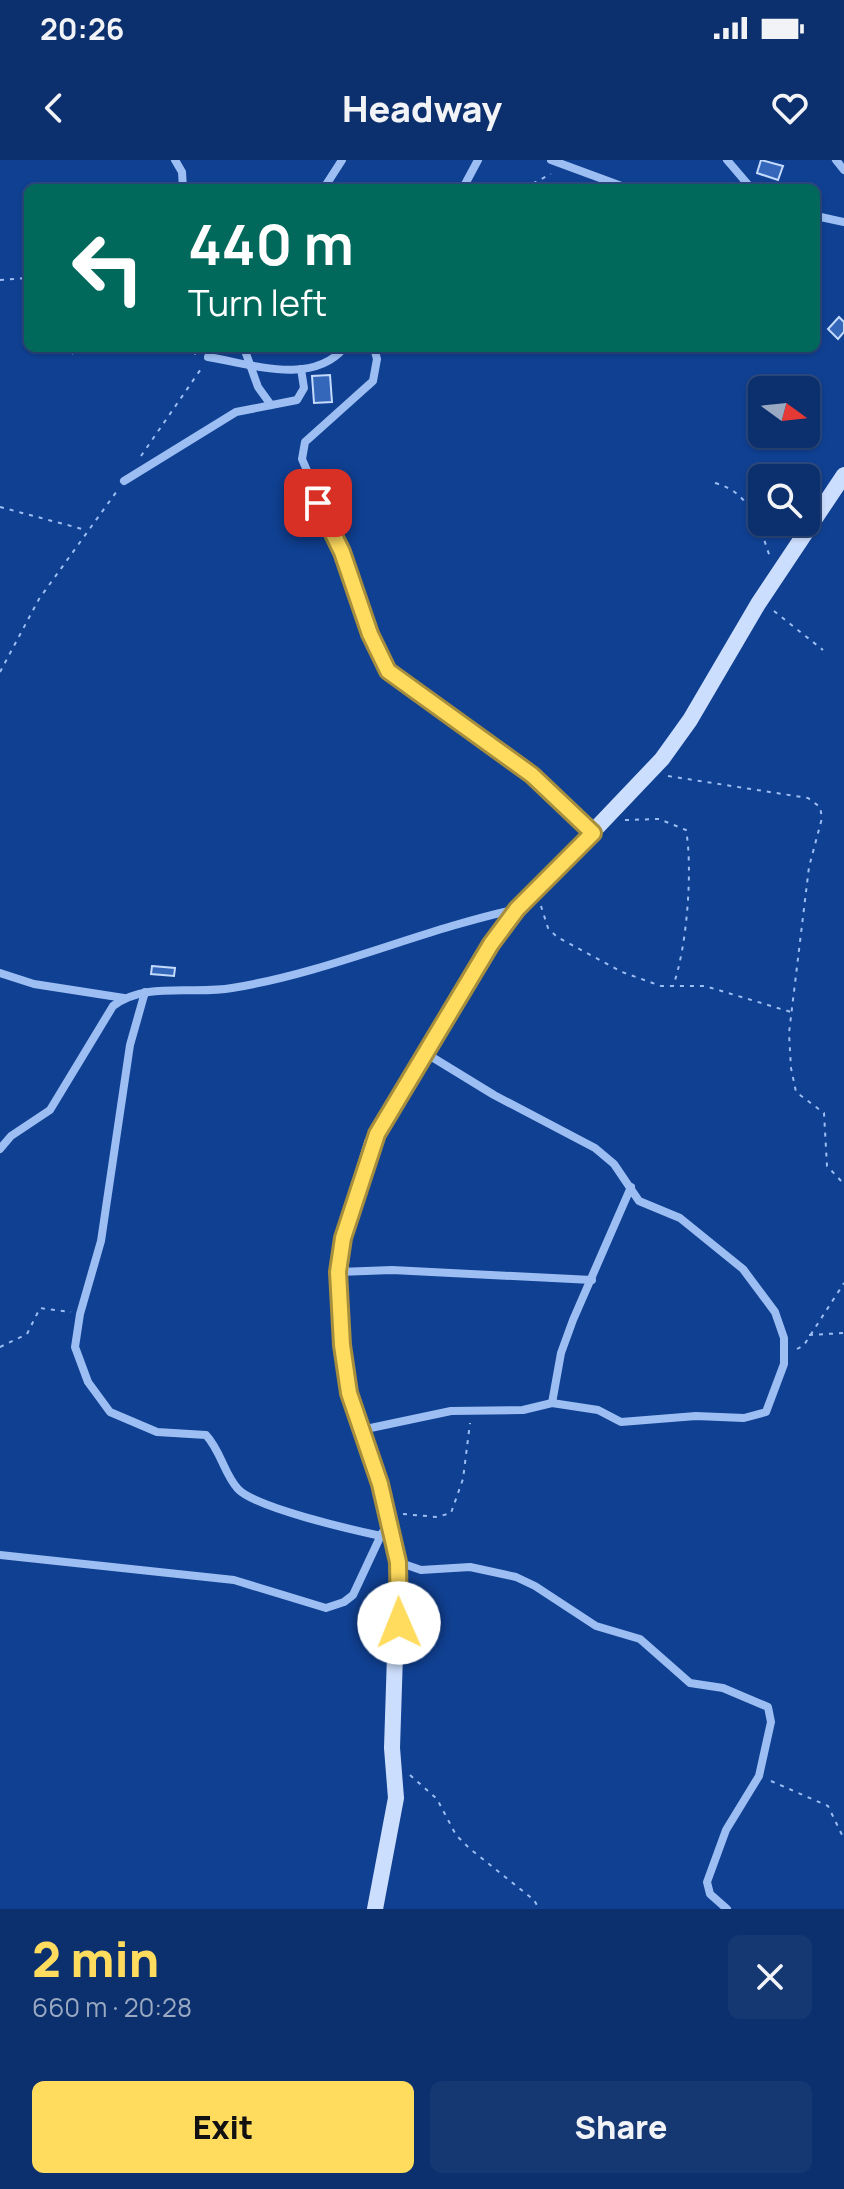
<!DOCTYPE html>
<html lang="en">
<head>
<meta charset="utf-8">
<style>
	:root { --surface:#0c306e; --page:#153873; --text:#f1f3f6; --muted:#9aa9c2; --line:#2c4b81; --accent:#ffdb5e }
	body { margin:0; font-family:Manrope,sans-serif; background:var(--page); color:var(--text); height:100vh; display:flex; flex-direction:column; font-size:30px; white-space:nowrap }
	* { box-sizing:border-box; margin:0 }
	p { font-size:26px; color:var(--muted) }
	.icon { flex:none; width:44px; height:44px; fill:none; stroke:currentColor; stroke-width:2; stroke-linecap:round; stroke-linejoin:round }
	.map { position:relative; height:1749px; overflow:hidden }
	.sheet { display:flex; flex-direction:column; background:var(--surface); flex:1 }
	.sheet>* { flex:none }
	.banner { position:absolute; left:24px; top:24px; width:796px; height:168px; border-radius:12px; box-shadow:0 2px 6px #0004,0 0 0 2px var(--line); background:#00695c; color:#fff; overflow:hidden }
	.needle { width:52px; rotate:105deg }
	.fabs { position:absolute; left:748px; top:216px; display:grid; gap:16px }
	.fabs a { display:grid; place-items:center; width:72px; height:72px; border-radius:12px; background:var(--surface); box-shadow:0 2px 6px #0004,0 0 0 2px var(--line); font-size:40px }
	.pin { position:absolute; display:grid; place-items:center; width:68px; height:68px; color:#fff; margin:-34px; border-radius:16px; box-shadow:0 4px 12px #0006 }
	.me { position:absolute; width:88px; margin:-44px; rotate:359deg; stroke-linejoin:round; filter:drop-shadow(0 0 6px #0008) }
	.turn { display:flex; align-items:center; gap:28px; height:168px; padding:0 32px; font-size:36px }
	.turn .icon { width:104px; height:104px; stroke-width:2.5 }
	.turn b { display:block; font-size:56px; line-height:68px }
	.round { display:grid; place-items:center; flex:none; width:84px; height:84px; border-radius:12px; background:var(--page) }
	.summary { display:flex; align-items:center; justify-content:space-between; height:136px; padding:0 32px }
	h1 { font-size:48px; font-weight:800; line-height:60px; color:var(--accent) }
	.action { display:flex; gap:16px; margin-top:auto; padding:16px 32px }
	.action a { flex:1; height:92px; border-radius:12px; background:var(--accent); color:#111; font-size:32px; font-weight:800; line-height:92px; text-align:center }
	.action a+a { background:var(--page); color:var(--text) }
	.status { display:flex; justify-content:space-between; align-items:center; height:56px; padding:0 40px; background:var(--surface); direction:ltr }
	.status svg { height:22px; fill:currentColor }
	header { display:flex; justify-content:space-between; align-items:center; height:104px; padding:0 32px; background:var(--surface); font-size:36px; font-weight:800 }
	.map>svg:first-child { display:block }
	.building { fill:#3467b9; stroke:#c4dafd; stroke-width:2 }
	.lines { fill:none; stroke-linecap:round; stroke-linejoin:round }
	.path { stroke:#9cbef3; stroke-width:2; stroke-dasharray:4 6; stroke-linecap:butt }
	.street { stroke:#9cbef3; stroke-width:8 }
	.secondary { stroke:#ccdefd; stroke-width:16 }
	.route-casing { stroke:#a68e3d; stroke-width:20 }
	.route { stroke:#ffdb5e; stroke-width:14 }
</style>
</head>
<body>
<div class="status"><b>20:26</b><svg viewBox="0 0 49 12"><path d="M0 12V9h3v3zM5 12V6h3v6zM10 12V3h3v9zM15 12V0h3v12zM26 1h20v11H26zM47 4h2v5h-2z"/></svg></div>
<header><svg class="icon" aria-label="back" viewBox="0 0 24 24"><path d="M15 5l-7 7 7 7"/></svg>Headway<svg class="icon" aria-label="heart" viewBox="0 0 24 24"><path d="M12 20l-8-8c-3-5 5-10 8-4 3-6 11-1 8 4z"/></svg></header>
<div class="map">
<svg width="844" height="1749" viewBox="0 0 844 1749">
	<rect width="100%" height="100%" fill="#104092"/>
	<!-- building -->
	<g class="building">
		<path d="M 761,0 L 783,6 L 778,20 L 757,13 Z"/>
		<path d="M 839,157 L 844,162 L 844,172 L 838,179 L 828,169 Z"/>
		<path d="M 330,215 L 332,242 L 314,243 L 312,216 Z"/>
		<path d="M 152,806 L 175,808 L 174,816 L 151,814 Z"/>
	</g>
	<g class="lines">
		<!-- path -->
		<g class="path">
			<path d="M 524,28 L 551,14"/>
			<path d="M 0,120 L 28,118"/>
			<path d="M 185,188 L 196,194"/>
			<path d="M 72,194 L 77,188"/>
			<path d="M 141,296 L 203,206"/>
			<path d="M 715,323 C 752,333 759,366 771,400"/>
			<path d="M 0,347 L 86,370"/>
			<path d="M 774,451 L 823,490"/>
			<path d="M 0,512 L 39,439 L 117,331"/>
			<path d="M 668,616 L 808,638 L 820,647 L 822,658 L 809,707 L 789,873 L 791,908 L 796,932 L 824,953 L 827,1006 L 844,1024"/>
			<path d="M 625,660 L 659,659 L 686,670 C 693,709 687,788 673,826"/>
			<path d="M 541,746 L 548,768 L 557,777 L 622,812 L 661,826 L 705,826 L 791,852"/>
			<path d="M 809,1175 L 844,1173"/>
			<path d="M 0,1187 L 27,1174 L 40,1148 L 71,1152"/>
			<path d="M 797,1189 L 804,1185 L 844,1123"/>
			<path d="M 403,1354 L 437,1357 L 451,1353 L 463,1319 L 470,1263"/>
			<path d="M 410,1615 L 437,1639 L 456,1675 L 469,1688 L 534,1740 L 539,1749"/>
			<path d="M 771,1621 L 828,1646 L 844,1679"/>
		</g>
		<!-- street -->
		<g class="street">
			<path d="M 175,0 L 182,12 L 183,28"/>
			<path d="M 551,0 L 627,28"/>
			<path d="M 727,0 L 751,28"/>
			<path d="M 836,0 L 844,10"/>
			<path d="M 324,28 L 342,0"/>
			<path d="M 463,28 L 478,0"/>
			<path d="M 816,56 L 844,62"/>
			<path d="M 244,188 L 258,227 L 271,245"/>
			<path d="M 374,188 L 377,199 L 373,221 L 305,282 L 302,299 L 342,392 L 379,498 C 410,545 485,579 530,613 C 553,631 572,652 592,673"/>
			<path d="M 208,197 C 251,204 312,226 344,188"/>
			<path d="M 124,321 L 236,252 L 297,240 L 304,228 L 301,209"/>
			<path d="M 0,813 L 34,824 L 124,838"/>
			<path d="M 145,832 L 130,885 L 101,1081 L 80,1154 L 75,1187 L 88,1222 L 110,1252 L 157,1272 L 206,1275 C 221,1291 224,1314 238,1329 C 256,1348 353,1370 381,1376"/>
			<path d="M 0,989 L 11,976 L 50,950 L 113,846 C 145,821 194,835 232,828 C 330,812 420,770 517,749"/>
			<path d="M 339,1112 L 392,1110 L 592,1120"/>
			<path d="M 552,1243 L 561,1193 L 573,1160 L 631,1027"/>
			<path d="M 361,1270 L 451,1251 L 523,1250 L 552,1243 L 598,1250 L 621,1262 L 696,1256 L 744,1258 L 766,1252 L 784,1204 L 784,1178 L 775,1152 L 743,1109 L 680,1058 L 639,1041 L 614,1004 L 595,988 L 494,935 L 427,894"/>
			<path d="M 0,1395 L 234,1420 L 326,1448 L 344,1442 L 353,1435 L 382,1373"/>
			<path d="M 398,1402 L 421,1410 L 470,1407 L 516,1417 L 535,1426 L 596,1466 L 640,1479 L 690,1523 L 723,1528 L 768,1547 L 771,1562 L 759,1616 L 726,1670 L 707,1722 L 710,1734 L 727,1749"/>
		</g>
		<!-- secondary -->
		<path class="secondary" d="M 375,1749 L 396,1638 L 392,1588 L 398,1402 L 380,1324 L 349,1233 L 338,1142 L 343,1078 L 372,983 L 505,764 L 662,599 L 690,560 L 758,444 L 844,315"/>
	</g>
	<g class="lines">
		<defs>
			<path id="route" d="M 318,343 L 342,392 L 370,474 L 388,511 L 532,615 L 593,673 L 517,749 L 491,784 L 377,974 L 343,1078 L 338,1112 L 342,1185 L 349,1233 L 380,1324 L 398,1402 L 399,1463"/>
		</defs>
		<!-- route casing -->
		<use href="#route" class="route-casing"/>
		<!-- route -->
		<use href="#route" class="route"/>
	</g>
</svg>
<div class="fabs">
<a><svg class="needle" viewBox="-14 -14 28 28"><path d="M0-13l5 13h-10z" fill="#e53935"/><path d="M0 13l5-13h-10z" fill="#9aa9c2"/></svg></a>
<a><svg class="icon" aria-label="search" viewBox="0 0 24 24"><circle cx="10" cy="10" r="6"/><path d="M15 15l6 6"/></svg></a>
</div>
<div class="pin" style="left:318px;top:343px;background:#d93025"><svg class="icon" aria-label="arrive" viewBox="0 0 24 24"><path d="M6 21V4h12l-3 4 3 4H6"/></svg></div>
<svg class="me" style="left:399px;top:1463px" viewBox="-20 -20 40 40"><circle r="19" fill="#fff"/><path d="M0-13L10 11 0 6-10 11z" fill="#ffdb5e"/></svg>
<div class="banner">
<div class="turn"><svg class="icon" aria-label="left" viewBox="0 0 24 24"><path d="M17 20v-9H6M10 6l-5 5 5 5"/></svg><div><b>440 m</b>Turn left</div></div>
</div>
</div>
<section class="sheet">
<div class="summary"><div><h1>2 min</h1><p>660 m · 20:28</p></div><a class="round"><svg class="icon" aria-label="close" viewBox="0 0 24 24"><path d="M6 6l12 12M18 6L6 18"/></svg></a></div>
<div class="action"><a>Exit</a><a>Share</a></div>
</section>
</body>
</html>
